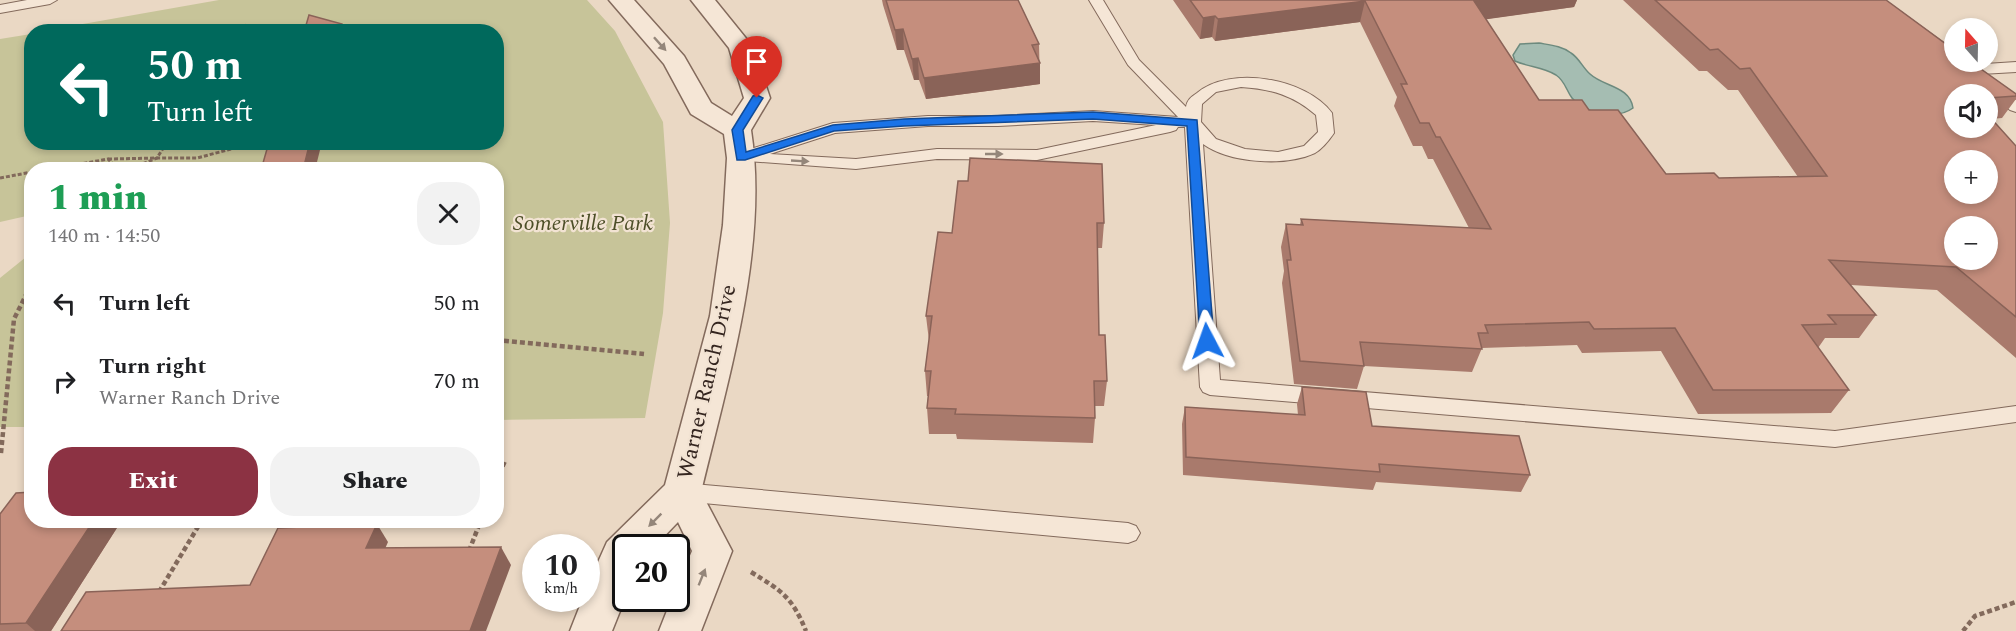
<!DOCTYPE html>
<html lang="en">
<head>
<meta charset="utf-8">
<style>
	:root { --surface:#fff; --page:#f2f2f2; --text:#202124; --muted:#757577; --accent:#8c3243 }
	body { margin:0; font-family:Spectral,serif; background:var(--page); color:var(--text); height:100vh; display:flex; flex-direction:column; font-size:22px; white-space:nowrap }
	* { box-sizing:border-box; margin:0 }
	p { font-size:20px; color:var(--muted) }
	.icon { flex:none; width:33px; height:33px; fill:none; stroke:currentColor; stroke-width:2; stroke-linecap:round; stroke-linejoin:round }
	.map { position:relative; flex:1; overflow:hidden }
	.details { position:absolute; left:24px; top:162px; width:480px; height:366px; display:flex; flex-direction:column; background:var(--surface); border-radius:24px; box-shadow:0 3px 9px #0003 }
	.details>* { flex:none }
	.top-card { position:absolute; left:24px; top:24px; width:480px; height:126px; border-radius:24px; box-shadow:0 3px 9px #0003; background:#00695c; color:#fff; overflow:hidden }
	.needle { width:39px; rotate:340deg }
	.controls { position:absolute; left:1944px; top:18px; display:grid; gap:12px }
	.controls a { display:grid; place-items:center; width:54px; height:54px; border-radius:50%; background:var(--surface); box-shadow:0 3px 9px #0003; font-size:30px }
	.speed { position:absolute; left:522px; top:534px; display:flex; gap:12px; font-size:30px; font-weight:700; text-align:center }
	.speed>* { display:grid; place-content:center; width:78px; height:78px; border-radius:50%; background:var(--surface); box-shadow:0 3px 9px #0003; line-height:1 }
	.speed small { font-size:15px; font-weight:400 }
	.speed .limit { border:3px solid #111; border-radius:9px; background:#fff; color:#111 }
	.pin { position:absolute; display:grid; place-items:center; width:51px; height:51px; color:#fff; margin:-62px -26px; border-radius:50% 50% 50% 0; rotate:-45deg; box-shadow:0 0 6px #0007 }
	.pin .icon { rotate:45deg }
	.me { position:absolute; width:66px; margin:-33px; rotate:356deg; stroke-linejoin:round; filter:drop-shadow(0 0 4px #0008) }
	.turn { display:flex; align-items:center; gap:21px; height:126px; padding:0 24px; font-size:27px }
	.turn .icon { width:78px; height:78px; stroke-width:2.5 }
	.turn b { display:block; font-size:42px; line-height:51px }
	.round { display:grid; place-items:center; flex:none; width:63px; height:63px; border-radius:24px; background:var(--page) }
	.headline { display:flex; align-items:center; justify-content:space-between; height:102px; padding:0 24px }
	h1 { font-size:36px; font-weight:800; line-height:45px; color:#1e9e55 }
	.primary-button { display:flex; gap:12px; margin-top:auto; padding:12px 24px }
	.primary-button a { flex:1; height:69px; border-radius:24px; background:var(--accent); color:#fff; font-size:24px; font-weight:800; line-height:69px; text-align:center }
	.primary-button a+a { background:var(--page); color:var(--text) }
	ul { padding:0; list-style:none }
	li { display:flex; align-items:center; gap:18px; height:78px; padding:0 24px }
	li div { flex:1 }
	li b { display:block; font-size:22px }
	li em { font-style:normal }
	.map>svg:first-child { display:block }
	.green { fill:#c7c499 }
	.water { fill:#a5bdb2; stroke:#6d8a7e; stroke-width:1.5 }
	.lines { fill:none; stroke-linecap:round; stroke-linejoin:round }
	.lane-casing { stroke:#836a5c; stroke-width:2 }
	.street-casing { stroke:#836a5c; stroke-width:3 }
	.path-far1 { stroke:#836a5c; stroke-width:3; stroke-dasharray:4 2; stroke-linecap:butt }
	.path { stroke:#836a5c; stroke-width:4.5; stroke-dasharray:5 3; stroke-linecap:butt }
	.lane { fill:#f5e6d6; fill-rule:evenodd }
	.street { fill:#f5e6d6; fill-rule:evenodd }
	.wall { fill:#a97a6c; fill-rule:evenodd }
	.shaded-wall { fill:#8a6358 }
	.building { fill:#c58e7d; stroke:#8a6358; stroke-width:1.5; fill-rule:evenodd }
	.oneway { fill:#94867a }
	.route { fill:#1a73e8; stroke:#114b97; stroke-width:1.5 }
	.labels { text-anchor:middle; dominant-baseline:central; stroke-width:4.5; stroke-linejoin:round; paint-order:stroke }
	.park-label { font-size:22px; font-style:italic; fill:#4c4e27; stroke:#f2e3d3 }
	.street-label { font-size:22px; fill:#34251f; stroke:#f2e3d3 }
</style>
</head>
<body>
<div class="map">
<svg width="2016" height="631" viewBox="0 0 2016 631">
	<rect width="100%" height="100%" fill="#ead8c4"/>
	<!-- green -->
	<g class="green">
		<path d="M 219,0 L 587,0 L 615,31 L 663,122 L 670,223 L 663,313 L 645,418 L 497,420 L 496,170 L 32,170 L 31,215 L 0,222 L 0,39 L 31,34 L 32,142 L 496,142 L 496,32 L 43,31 Z"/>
		<path d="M 31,253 L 31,427 L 0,427 L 0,278 Z"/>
	</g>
	<!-- water -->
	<path class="water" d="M 1539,43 C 1550,45 1562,46 1571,53 C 1579,58 1583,68 1590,74 C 1604,87 1630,86 1633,108 C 1617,120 1584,114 1572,98 C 1566,90 1565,81 1556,75 C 1543,67 1528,67 1515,61 L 1513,55 L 1520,44 Z"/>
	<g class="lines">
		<defs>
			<g id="lane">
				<path d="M 27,0 L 57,0 L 50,4 L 0,13 L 0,5 Z"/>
				<path d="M 1089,0 L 1103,0 L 1139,60 L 1186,107 C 1187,100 1191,97 1197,93 C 1230,65 1306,78 1332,113 L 1334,133 C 1330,139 1322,149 1315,153 C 1285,167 1229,163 1203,144 L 1220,380 L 1835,431 L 2016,406 L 2016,422 L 1835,447 L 1210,395 L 1203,392 L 1200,387 L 1185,127 L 1178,127 L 1176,130 L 1170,132 L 1037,160 L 937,159 L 856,169 L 747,161 L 741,163 L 733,158 L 735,154 L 833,123 L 928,116 L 998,116 L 1093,111 L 1178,117 L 1128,65 ZM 1241,87 C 1271,89 1293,95 1316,115 L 1318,132 L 1304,146 L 1278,152 L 1245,149 L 1216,139 L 1201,122 L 1202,104 L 1216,92 ZM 1093,121 L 1156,125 L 1037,150 L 937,149 L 856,159 L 770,154 L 835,133 L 928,126 L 998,126 Z"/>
				<path d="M 1954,58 L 1954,62 L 1965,62 L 1970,65 L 2016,62 L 2016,72 L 1981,74 L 2016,100 L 2016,112 L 2010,110 L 1951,65 L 1949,62 Z"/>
				<path d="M 682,483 L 1128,523 L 1136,526 L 1140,533 L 1136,540 L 1128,543 L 682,501 L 674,498 L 671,492 L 674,486 Z"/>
			</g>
			<path id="street" d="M 609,0 L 634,0 L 684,56 L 711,103 L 732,116 L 744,98 L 729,48 L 691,0 L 715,0 L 753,47 L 770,98 L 751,130 C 769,246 728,379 701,492 L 732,551 L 701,631 L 659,631 L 672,598 L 676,598 L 676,588 L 692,551 L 678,522 L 653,548 L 626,548 L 626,596 L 612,631 L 570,631 L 583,598 L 586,598 L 586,589 L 607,542 L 665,485 L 710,316 L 723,225 L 727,158 L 724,134 L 691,114 L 664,64 Z"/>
		</defs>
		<!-- lane casing -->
		<use href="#lane" class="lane-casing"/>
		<!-- street casing -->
		<use href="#street" class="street-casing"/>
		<!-- path-far1 -->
		<g class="path-far1">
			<path d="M 236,32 L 246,25"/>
			<path d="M 167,142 L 157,158 L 197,158 L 258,142"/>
			<path d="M 108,159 L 157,158 L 128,170"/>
			<path d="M 48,170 L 108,159 L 119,170"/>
			<path d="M 0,178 L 32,172"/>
		</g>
		<!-- path -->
		<g class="path">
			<path d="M 496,340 L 644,354"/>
			<path d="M 1,453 L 14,319 L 32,283"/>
			<path d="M 496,481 L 505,461"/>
			<path d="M 469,551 L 481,520"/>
			<path d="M 751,572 C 782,591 792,597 806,631"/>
			<path d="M 159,592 L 202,520"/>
			<path d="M 1963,631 L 1975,616 L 2016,602"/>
		</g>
		<!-- lane -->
		<use href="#lane" class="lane"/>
		<!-- street -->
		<use href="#street" class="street"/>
	</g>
	<!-- wall -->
	<g class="wall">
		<path d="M 882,0 L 1018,0 L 1039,44 L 1040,84 L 926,99 L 919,80 L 914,80 L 904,50 L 897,50 L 883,5 Z"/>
		<path d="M 1173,0 L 1577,0 L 1574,7 L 1486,19 L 1539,100 L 1589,110 L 1666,174 L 1719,178 L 1798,177 L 1738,90 L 1728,90 L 1707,71 L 1699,71 L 1623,0 L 1886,0 L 2016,94 L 2016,99 L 2002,118 L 1991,119 L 2016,146 L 2016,358 L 1937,290 L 1851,285 L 1876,315 L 1859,338 L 1825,338 L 1818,348 L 1849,390 L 1831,413 L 1698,414 L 1661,351 L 1582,353 L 1577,345 L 1482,348 L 1472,372 L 1364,366 L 1357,389 L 1294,384 L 1282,283 L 1284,271 L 1281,247 L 1286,224 L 1300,225 L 1301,219 L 1469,228 L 1433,159 L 1428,159 L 1422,146 L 1413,146 L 1394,106 L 1397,97 L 1360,22 L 1215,41 L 1212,37 L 1200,39 ZM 1954,94 L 1988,94 L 1988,128 Z"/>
		<path d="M 958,181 L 1104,223 L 1102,248 L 1097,248 L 1099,335 L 1107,381 L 1104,406 L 1094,406 L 1095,418 L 1093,443 L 957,439 L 956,434 L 929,434 L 927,408 L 928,396 L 927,396 L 925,371 L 929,341 L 926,316 L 952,233 Z"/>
		<path d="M 1302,387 L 1372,426 L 1530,475 L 1521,492 L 1376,482 L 1373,490 L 1183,475 L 1182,424 L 1185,407 L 1298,415 L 1297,404 Z"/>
		<path d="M 0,514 L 122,520 L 51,631 L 0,631 Z"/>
	</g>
	<!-- shaded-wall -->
	<g class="shaded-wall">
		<path d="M 1479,0 L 1577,0 L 1574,7 L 1467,22 L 1474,1 Z"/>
		<path d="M 1365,1 L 1360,22 L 1215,41 L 1218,19 Z"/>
		<path d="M 1215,16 L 1212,37 L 1200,39 L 1203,18 Z"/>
		<path d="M 342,24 L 345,32 L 340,32 Z"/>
		<path d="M 903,29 L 904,50 L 897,50 L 895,30 Z"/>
		<path d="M 918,58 L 919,80 L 914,80 L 912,59 Z"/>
		<path d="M 1040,63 L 1040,84 L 926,99 L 924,78 Z"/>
		<path d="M 310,142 L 322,142 L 315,170 L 303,170 Z"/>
		<path d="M 94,520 L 122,520 L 51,631 L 35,631 L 26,623 Z"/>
		<path d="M 377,524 L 388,542 L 378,565 L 366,548 Z"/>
		<path d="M 501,547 L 511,565 L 486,631 L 470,631 Z"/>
	</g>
	<!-- building -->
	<g class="building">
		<path d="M 886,0 L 1018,0 L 1039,44 L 1032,45 L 1040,63 L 924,78 L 918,58 L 912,59 L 903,29 L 895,30 Z"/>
		<path d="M 1190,0 L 1479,0 L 1474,1 L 1539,100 L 1582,100 L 1589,110 L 1618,110 L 1666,174 L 1714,173 L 1719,178 L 1827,176 L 1750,68 L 1740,69 L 1718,49 L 1710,50 L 1655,0 L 1886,0 L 1954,50 L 1954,62 L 1971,62 L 2016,94 L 2016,96 L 1988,98 L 1988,94 L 1954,94 L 1954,128 L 1988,128 L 1988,115 L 2016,146 L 2016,317 L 1956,267 L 1829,260 L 1876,315 L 1828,315 L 1836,324 L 1802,325 L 1849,390 L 1713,390 L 1675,328 L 1594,329 L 1589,322 L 1485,325 L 1488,333 L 1478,333 L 1482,349 L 1360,342 L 1364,366 L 1300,361 L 1287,260 L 1291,260 L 1286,224 L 1303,225 L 1301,219 L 1491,229 L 1440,137 L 1436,137 L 1429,123 L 1420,123 L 1401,84 L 1407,84 L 1365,1 L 1218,19 L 1215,16 L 1203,18 ZM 1954,160 L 1988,160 L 1988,194 L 1954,194 ZM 1954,226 L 1988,226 L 1988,260 L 1954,260 Z"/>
		<path d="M 309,15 L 342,24 L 340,32 L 304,32 Z"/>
		<path d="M 269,142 L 310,142 L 303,170 L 261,170 Z"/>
		<path d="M 970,158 L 1102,164 L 1104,223 L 1097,223 L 1099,335 L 1105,335 L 1107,381 L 1094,381 L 1095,418 L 955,414 L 956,409 L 927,408 L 931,371 L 925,371 L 932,316 L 926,316 L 938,232 L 952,233 L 958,181 L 968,181 Z"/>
		<path d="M 1302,387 L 1366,392 L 1372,426 L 1519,436 L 1530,475 L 1379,464 L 1380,472 L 1186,457 L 1185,407 L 1305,415 Z"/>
		<path d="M 32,492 L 32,520 L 94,520 L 26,623 L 0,624 L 0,514 L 16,493 Z"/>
		<path d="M 377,524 L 366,548 L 501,547 L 470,631 L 61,631 L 86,592 L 250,585 L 278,528 Z"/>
	</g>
	<!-- one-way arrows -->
	<defs><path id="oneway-solid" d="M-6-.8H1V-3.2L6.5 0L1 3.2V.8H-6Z" transform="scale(1.5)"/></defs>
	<g class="oneway">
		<use href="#oneway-solid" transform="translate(660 44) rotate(48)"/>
		<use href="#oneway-solid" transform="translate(994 154)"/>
		<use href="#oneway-solid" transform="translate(800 161) rotate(3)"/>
		<use href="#oneway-solid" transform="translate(655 520) rotate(135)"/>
		<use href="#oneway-solid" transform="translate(702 577) rotate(-68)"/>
	</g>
	<!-- route -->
	<path class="route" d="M 757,95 L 763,98 L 743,130 L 746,152 L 833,125 L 904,119 L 1093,112 L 1197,120 L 1214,341 L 1207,346 L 1200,341 L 1187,126 L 1093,119 L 904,126 L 834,131 L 745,160 L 737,160 L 732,130 L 753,96 Z"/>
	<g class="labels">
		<!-- park labels -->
		<g class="park-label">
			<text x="583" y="223">Somerville Park</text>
		</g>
		<!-- street labels -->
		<g class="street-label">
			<text transform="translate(707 382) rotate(-77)">Warner Ranch Drive</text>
		</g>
	</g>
</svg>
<div class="controls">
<a><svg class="needle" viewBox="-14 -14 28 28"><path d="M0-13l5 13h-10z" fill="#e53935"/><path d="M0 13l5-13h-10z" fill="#757577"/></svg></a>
<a><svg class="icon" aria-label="sound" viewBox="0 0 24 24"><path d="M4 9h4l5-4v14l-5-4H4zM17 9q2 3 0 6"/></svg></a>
<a>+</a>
<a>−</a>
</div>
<div class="speed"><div>10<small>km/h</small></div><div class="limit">20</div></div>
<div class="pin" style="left:757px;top:98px;background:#d93025"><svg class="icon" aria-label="arrive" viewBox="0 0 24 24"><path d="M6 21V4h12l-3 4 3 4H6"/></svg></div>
<svg class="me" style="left:1207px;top:341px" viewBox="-20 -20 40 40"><path d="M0-17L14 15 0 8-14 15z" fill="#1a73e8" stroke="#fff" stroke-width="4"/></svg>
<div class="top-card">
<div class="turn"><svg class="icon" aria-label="left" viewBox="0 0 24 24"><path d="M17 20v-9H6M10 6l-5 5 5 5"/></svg><div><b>50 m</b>Turn left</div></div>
</div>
<section class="details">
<div class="headline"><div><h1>1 min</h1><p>140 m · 14:50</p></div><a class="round"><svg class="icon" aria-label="close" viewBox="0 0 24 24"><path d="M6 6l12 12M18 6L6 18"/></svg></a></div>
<ul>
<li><svg class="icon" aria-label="left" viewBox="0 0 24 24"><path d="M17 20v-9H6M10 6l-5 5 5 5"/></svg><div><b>Turn left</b></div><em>50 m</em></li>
<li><svg class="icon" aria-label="right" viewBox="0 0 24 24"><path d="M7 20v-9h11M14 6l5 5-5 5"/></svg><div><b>Turn right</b><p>Warner Ranch Drive</p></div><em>70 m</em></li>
</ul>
<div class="primary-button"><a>Exit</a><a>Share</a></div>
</section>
</div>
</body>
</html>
